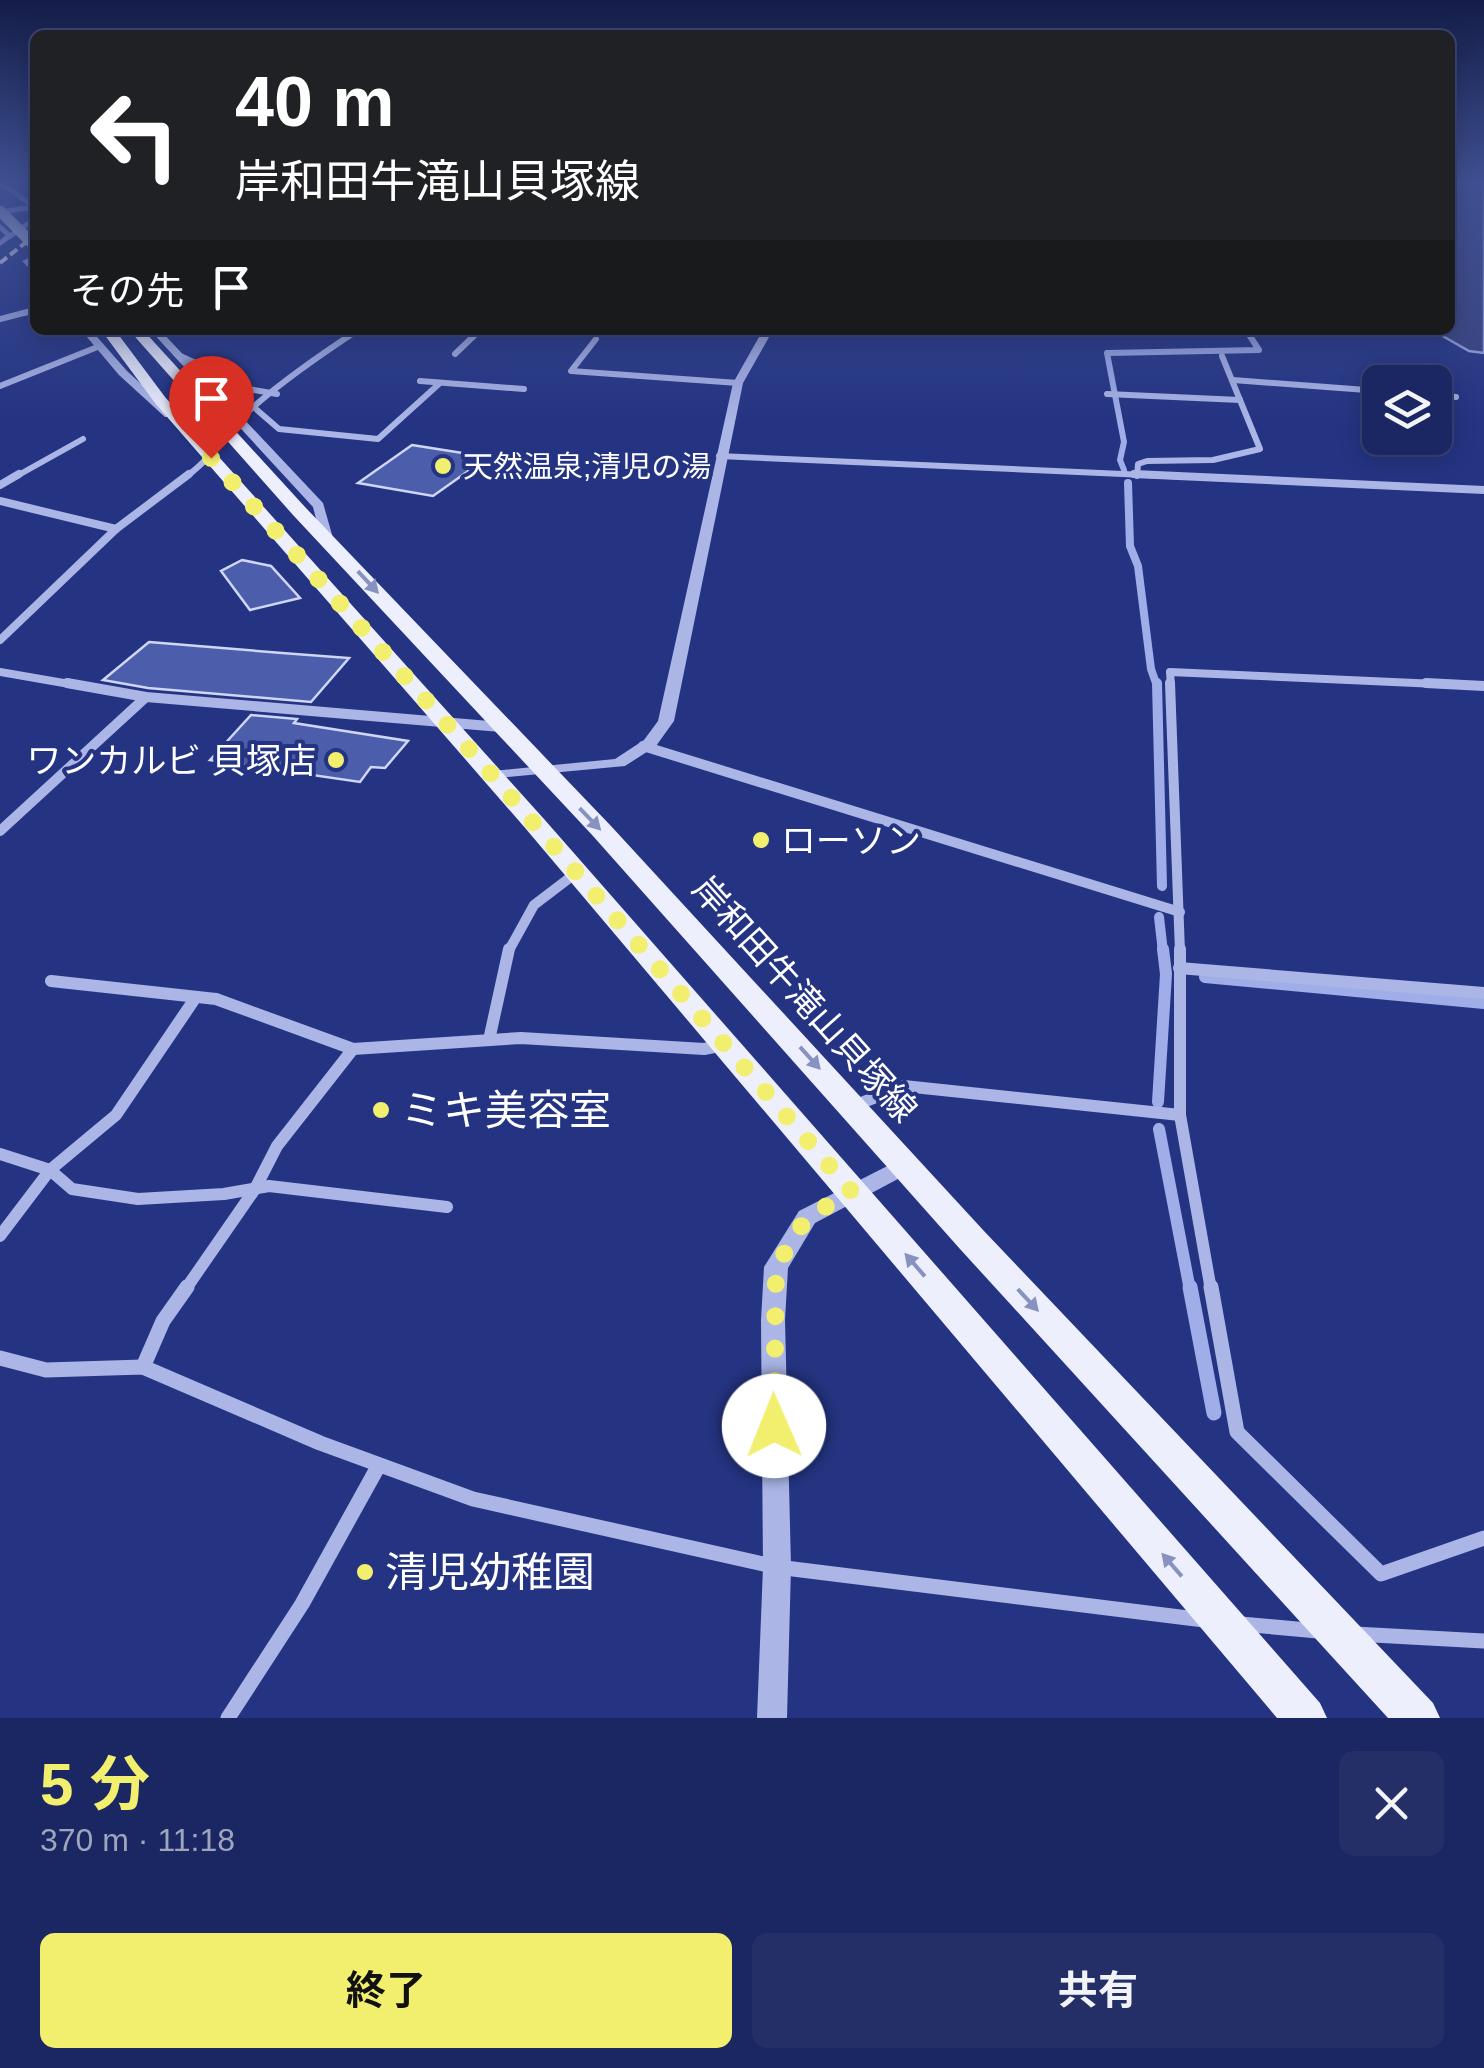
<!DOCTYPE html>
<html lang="ja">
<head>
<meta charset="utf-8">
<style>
	:root { --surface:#1b2762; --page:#242f68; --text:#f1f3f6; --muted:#a0a5be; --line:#394477; --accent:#f2ef6f }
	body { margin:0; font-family:Helvetica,"Noto Sans JP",sans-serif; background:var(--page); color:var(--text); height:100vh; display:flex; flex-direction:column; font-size:38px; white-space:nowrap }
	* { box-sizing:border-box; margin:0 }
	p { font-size:32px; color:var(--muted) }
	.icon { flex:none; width:55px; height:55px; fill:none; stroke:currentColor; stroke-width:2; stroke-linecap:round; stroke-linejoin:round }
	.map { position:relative; height:1718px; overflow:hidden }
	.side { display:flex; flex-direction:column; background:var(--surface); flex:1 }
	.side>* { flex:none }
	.guide { position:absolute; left:30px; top:30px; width:1425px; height:305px; border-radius:15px; box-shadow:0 5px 25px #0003,0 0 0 2px var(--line); background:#202124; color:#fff; overflow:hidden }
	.buttons { position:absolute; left:1362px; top:365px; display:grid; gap:20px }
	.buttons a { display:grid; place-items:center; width:90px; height:90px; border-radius:15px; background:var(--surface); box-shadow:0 5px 25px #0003,0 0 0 2px var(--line); font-size:50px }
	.pin { position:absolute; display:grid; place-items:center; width:85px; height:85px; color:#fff; margin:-102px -42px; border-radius:50% 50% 50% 0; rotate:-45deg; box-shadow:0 0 10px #0007 }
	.pin .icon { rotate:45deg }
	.me { position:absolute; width:110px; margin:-55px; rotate:359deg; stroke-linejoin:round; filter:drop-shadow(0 0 8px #0008) }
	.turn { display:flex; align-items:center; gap:35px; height:210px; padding:0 40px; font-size:45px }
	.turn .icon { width:130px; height:130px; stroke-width:2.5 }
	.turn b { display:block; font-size:70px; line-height:85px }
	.then { display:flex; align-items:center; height:95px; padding:0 40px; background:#0003; gap:20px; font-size:38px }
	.round { display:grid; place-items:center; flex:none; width:105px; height:105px; border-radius:15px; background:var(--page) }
	.headline { display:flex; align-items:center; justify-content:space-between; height:170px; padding:0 40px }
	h1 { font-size:60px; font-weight:700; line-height:75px; color:var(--accent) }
	.cta { display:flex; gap:20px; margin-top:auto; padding:20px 40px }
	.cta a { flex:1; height:115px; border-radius:15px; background:var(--accent); color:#111; font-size:40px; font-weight:700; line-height:115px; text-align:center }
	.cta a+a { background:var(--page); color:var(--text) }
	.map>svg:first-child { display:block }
	.water { fill:#39437e; stroke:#9faee8; stroke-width:2.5 }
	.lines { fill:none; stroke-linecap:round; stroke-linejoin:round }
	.stream-far4 { stroke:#9faee8; stroke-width:6 }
	.stream-far3 { stroke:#9faee8; stroke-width:8 }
	.stream-far2 { stroke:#9faee8; stroke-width:10 }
	.stream-far1 { stroke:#9faee8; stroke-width:12 }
	.stream { stroke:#9faee8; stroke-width:15 }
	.building { fill:#4c5dab; stroke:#cfd6f6; stroke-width:2.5 }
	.minor-far5 { stroke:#abb6e7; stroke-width:5 }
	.minor-far4 { stroke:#abb6e7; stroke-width:6 }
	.minor-far3 { stroke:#abb6e7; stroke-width:8 }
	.minor-far2 { stroke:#abb6e7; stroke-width:10 }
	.minor-far1 { stroke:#abb6e7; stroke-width:12 }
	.minor { stroke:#abb6e7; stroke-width:15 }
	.tertiary { fill:#abb6e7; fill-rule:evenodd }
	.primary { fill:#edeffd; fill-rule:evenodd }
	.rail { stroke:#fff; stroke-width:4; stroke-dasharray:9 4; stroke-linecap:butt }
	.primary-bridge { stroke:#edeffd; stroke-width:11 }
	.oneway { fill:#8892c0 }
	.route { stroke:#f2ef6f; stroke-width:18; stroke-dasharray:0 32.4 }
	.poi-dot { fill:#f2ef6f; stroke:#243482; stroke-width:4 }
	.labels { text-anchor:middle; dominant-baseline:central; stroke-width:8; stroke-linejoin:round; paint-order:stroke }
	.far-poi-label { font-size:30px; fill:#fff; stroke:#243482; text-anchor:start }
	.poi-label { font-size:35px; fill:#fff; stroke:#243482; text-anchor:end }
	.street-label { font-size:35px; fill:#fff; stroke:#243482 }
	.near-poi-label { font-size:42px; fill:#fff; stroke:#243482; text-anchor:start }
</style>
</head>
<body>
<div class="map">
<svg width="1484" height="1718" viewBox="0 0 1484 1718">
	<rect width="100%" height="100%" fill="#243482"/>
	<!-- water -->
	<path class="water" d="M 1484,182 L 1484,353 L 1469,351 L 1439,334 L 1384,330 L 1450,330 L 1450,185 Z"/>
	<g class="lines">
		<!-- stream-far4 -->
		<path class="stream-far4" d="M 1124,470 L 1120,460 L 1124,442 L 1107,353 L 1259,350 L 1246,330"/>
		<!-- stream-far3 -->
		<path class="stream-far3" d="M 1128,483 L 1130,546 L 1138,566 L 1151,669 L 1157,686"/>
		<!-- stream-far2 -->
		<g class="stream-far2">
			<path d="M 1157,683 L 1162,886"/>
			<path d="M 1159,917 L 1163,952"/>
		</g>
		<!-- stream-far1 -->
		<g class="stream-far1">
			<path d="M 1205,977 L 1484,1003"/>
			<path d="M 1158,1102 L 1166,974 L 1163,949"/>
			<path d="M 1159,1129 L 1190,1290"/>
		</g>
		<!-- stream -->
		<path class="stream" d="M 1190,1287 L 1214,1413"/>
	</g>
	<!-- building -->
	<g class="building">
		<path d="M 412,445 L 488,457 L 433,496 L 358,483 Z"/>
		<path d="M 242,560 L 271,566 L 300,598 L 250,610 L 221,571 Z"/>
		<path d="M 149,642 L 282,653 L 349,658 L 311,702 L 148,688 L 103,680 Z"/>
		<path d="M 251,715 L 297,719 L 294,723 L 408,741 L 385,768 L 371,767 L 360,782 L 210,760 Z"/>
	</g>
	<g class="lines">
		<!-- minor-far5 -->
		<g class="minor-far5">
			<path d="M 0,183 L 35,207"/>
			<path d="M 0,212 L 34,207"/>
			<path d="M 0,227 L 10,236 L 35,219"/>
			<path d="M 25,313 L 35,310"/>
		</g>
		<!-- minor-far4 -->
		<g class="minor-far4">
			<path d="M 0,319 L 35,310"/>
			<path d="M 596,339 L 571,371 L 738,383"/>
			<path d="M 455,354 L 480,330"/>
			<path d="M 178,355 L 200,365 L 219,384 L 277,394"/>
			<path d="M 1233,380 L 1380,391"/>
			<path d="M 420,381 L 524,389"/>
			<path d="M 0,386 L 100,346"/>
			<path d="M 1107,394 L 1240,400"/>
			<path d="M 1435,395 L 1456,397"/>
			<path d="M 257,410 L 279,429 L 378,439 L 440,383"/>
			<path d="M 719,456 L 1190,477"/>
			<path d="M 1137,476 L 1138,464 L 1147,461 L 1213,460 L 1260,449 L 1222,356"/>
			<path d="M 15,477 L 83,439"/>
			<path d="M 186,477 C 209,459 211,453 228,432 C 257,398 320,355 358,330"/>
		</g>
		<!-- minor-far3 -->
		<g class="minor-far3">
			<path d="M 1134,474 L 1484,490"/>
			<path d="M 0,485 L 19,474"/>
			<path d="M 0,501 L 116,529"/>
			<path d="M 0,640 L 116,529 L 189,474"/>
			<path d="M 0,672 L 81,686"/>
			<path d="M 1171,686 L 1170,672 L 1482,686"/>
		</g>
		<!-- minor-far2 -->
		<g class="minor-far2">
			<path d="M 67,683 L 146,697 L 501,727"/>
			<path d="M 1170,683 L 1180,952"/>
			<path d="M 1426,683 L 1484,686"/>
			<path d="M 643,746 L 1180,912"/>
			<path d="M 0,831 L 146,697"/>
			<path d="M 508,952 L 534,905 L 576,873"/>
		</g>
		<!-- minor-far1 -->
		<g class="minor-far1">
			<path d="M 1180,949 L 1180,1115 L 1211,1290"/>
			<path d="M 1179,968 L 1484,993"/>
			<path d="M 51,981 L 216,999 L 353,1049 L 521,1038 L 704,1049 L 719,1046"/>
			<path d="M 489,1040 L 509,949"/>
			<path d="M 856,1105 L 904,1086 L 1180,1115"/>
			<path d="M 0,1154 L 50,1170 L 72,1189 L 138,1199 L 224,1194 L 269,1186 L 447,1207"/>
			<path d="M 0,1236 L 50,1170 L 116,1115 L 196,997"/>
			<path d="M 185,1290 L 255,1189 L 277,1146 L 353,1049"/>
		</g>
		<!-- minor -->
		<g class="minor">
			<path d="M 1211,1287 L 1237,1432 L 1381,1574 L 1484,1538"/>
			<path d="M 0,1358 L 46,1370 L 143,1367 L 320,1443 L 473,1499 L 777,1567 L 1204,1620"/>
			<path d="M 143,1367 L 163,1321 L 187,1287"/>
			<path d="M 1241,1624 L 1318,1631"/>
			<path d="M 1355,1634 L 1484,1641"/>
			<path d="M 228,1718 L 302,1604 L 379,1465"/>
		</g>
		<!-- tertiary -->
		<g class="tertiary">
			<path d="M 7,234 L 14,236 L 0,246 L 0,240 Z"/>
			<path d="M 35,255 L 35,261 L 31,262 L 35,266 L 35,274 L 22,261 Z"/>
			<path d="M 81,330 L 91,330 L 127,371 L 173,413 L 173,417 L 165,417 L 119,375 Z"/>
			<path d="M 150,330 L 160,330 L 323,503 L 333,538 L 331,541 L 321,538 L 313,507 Z"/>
			<path d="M 763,330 L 773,330 L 743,383 L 674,721 L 656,746 L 625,766 L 487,779 L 485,776 L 487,773 L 493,771 L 615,759 L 644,740 L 658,721 L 733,383 Z"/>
			<path d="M 905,1157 L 913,1159 L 916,1165 L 913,1171 L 815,1223 L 788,1268 L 785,1320 L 791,1567 L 787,1718 L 757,1718 L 763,1567 L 761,1320 L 764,1267 L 799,1211 Z"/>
		</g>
		<!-- primary -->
		<g class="primary">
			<path d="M 101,330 L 115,330 L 165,397 L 544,819 L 1320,1703 L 1327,1718 L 1277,1718 L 526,829 L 155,403 Z"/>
			<path d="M 129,330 L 143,330 L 305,507 L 611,826 L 984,1231 L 1433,1703 L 1440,1718 L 1388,1718 L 960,1249 L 593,836 L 293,515 Z"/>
		</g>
		<!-- rail -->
		<path class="rail" d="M 0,263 L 35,235"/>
		<!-- primary-bridge -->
		<path class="primary-bridge" d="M 0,211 L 35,246"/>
	</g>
	<!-- one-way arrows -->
	<defs><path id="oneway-solid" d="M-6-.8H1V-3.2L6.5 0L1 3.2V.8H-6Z" transform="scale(2.5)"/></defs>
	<g class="oneway">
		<use href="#oneway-solid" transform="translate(368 582) rotate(47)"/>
		<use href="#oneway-solid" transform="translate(590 819) rotate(46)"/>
		<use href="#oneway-solid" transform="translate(810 1058) rotate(48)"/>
		<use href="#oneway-solid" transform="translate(915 1265) rotate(-131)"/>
		<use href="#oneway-solid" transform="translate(1028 1300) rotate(47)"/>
		<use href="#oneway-solid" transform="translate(1172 1565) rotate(-131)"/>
	</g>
	<!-- sky -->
	<linearGradient id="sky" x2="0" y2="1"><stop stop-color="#141d48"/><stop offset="0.43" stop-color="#3f5092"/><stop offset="1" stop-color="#3f5092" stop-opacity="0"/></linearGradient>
	<rect width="1484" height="423" fill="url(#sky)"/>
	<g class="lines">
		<!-- route -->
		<path class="route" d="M 211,458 L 493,776 L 852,1192 L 807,1217 L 776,1267 L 774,1426"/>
	</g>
	<!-- markers -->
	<g class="poi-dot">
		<circle cx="443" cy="466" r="10"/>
		<circle cx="336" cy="760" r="10"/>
		<circle cx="761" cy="840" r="10"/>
		<circle cx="381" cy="1110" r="10"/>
		<circle cx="365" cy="1572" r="10"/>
	</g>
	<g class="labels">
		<!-- far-poi labels -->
		<g class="far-poi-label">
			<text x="463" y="466">天然温泉;清児の湯</text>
		</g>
		<!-- poi labels -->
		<g class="poi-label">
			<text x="316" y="760">ワンカルビ 貝塚店</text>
			<text x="781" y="840" text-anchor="start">ローソン</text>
		</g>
		<!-- street labels -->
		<g class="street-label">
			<text transform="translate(805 999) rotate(48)">岸和田牛滝山貝塚線</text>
		</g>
		<!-- near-poi labels -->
		<g class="near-poi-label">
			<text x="401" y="1110">ミキ美容室</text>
			<text x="385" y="1572">清児幼稚園</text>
		</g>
	</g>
</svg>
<div class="buttons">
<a><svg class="icon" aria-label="layers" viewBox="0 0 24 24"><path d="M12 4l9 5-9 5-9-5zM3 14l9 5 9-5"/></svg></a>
</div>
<div class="pin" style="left:211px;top:458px;background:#d93025"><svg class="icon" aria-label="arrive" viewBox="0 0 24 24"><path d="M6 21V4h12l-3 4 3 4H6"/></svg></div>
<svg class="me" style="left:774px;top:1426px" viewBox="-20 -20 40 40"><circle r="19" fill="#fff"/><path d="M0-13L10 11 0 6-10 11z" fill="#f2ef6f"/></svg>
<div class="guide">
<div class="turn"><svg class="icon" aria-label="left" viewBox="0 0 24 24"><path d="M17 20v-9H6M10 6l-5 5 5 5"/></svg><div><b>40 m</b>岸和田牛滝山貝塚線</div></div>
<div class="then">その先<svg class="icon" aria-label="arrive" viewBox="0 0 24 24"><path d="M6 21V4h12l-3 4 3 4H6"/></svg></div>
</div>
</div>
<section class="side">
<div class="headline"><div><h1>5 分</h1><p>370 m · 11:18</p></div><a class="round"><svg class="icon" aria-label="close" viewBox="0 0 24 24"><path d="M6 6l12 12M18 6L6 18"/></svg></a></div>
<div class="cta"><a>終了</a><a>共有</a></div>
</section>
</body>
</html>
